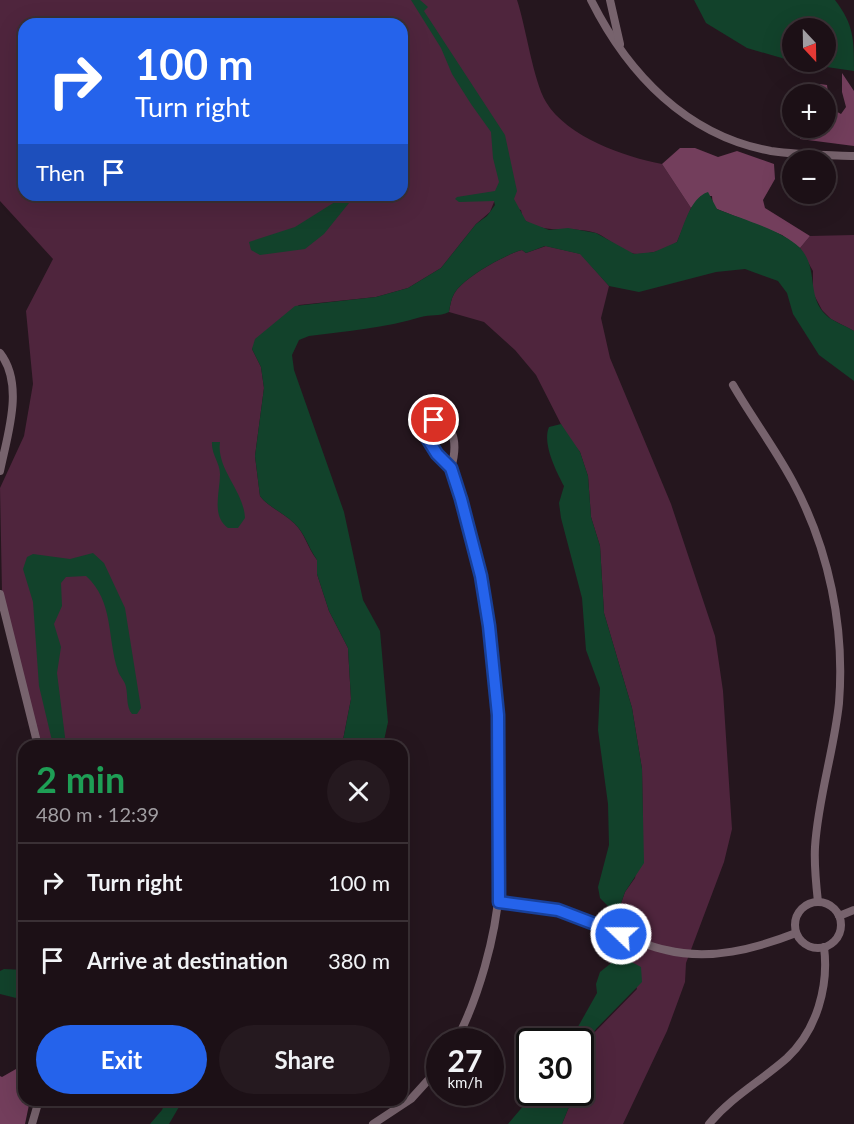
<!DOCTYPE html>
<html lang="en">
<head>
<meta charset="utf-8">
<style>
	:root { --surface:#1c1016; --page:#25191f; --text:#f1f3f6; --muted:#a09da1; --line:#3a3035; --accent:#2563eb }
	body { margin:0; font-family:Lato,sans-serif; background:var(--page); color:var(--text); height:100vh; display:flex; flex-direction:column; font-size:22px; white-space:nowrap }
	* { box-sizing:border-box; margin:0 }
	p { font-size:20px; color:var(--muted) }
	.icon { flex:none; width:33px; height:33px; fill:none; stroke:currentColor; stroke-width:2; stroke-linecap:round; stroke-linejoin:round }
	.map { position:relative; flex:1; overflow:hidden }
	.panel { position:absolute; left:18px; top:740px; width:390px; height:366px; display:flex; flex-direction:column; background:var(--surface); border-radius:18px; box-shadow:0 6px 24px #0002,0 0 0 2px var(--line) }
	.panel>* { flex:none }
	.banner { position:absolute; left:18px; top:18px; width:390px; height:183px; border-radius:18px; box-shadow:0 6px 24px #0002,0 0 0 2px var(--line); background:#2563eb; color:#fff; overflow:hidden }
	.needle { width:39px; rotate:158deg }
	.fabs { position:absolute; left:782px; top:18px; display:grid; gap:12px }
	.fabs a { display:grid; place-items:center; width:54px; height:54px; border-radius:50%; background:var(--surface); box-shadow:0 6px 24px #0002,0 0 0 2px var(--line); font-size:30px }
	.speed { position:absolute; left:426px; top:1028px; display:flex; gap:12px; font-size:30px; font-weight:700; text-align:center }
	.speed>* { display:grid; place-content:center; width:78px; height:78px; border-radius:50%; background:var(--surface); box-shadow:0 6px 24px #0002,0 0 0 2px var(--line); line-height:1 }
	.speed small { font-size:15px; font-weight:400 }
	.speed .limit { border:3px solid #111; border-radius:9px; background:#fff; color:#111 }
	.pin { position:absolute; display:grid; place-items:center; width:51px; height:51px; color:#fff; margin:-26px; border:3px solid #fff; border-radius:50%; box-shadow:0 2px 6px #0007 }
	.me { position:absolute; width:66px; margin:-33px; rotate:292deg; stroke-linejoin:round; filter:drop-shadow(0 0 4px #0008) }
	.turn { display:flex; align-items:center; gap:21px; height:126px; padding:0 18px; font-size:27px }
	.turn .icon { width:78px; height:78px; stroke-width:2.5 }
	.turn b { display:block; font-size:42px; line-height:51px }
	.then { display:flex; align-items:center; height:57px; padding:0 18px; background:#0003; gap:12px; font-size:22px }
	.round { display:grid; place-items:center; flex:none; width:63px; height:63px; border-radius:32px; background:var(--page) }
	.head { display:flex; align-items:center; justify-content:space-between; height:102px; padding:0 18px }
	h1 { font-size:36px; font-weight:700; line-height:45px; color:#1e9e55 }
	.primary-button { display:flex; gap:12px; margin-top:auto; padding:12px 18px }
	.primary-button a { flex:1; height:69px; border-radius:36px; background:var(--accent); color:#fff; font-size:24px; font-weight:700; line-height:69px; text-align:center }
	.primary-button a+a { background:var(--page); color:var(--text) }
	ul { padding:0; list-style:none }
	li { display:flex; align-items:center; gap:18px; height:78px; padding:0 18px; border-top:2px solid var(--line) }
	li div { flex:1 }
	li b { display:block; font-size:22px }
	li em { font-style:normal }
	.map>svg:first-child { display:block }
	.green { fill:#4f253d; fill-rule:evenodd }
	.forest { fill:#733e5c }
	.water { fill:#12422b }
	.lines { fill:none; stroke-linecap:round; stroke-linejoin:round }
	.minor { stroke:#77636d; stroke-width:8 }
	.route-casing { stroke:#184099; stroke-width:15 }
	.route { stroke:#2563eb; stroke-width:10 }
</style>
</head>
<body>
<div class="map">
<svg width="854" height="1124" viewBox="0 0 854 1124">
	<rect width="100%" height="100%" fill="#25161e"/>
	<!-- green -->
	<g class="green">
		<path d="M 0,0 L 517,0 C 526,27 533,80 546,102 C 567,137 625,157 662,164 L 691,208 L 677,242 C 666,250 651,254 637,254 C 623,254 609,238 596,233 C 572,225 544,236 523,219 L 521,210 L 494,202 L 490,212 L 476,224 L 441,268 L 408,288 L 376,297 L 299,305 L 259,337 L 252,349 L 261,367 L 264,388 L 255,456 L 260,496 C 268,507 284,513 294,523 C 305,533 307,547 317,560 L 317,574 L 329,611 L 348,648 L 351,699 L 342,745 L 39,745 L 2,592 L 0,488 L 24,436 L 33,384 L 26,311 L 53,259 L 0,201 ZM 24,24 L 402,24 L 402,195 L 24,195 Z"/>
		<path d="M 854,235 L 854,331 L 831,319 L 822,310 L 813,293 L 813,271 L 800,248 L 810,236 Z"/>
		<path d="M 546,246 L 581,254 L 609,286 L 601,318 L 610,358 L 671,504 L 715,636 L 723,691 L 732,829 L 724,862 L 686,963 L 685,982 L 667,1031 L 623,1124 L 562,1124 L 575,1092 L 580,1092 L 581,1054 L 589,1038 L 637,989 L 625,957 L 620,956 L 619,909 L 625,892 L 635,878 L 643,829 L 642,769 L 632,708 L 604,613 L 600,546 L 591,517 L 588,476 L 580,452 L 567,436 L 536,375 L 515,350 L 484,322 L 449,312 C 450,306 451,299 454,294 C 462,278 506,254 522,250 L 526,253 Z"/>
	</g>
	<!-- forest -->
	<g class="forest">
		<path d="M 842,73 L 854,91 L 854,146 L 800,139 C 803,125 813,128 825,128 L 825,94 L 817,94 L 817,87 L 820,84 L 827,85 L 830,108 L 841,114 L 846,107 L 842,92 Z"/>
		<path d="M 680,148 L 695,148 L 718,157 L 737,151 L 774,164 L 775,179 L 763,200 L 765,208 L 810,236 L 800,248 L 782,235 L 717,209 L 713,206 L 712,196 L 701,196 L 691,208 L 662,164 Z"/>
		<path d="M 24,1060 L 24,1100 L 30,1100 L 25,1124 L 0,1124 L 0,1076 L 2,1077 L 23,1065 Z"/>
	</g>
	<!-- water -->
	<g class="water">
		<path d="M 411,0 L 420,0 L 428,7 L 424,11 L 505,135 L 517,191 L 514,199 L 526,221 L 549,230 L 568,228 L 596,233 L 634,254 L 654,252 L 677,242 C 684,226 690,198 708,192 L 717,209 C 741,219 782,230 800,248 C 819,268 806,296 826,315 C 833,322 845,325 854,331 L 854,381 L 819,355 L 793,314 L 787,293 L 778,281 L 745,269 L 716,272 L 639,292 L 609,286 L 580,254 L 545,246 L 526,253 L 522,250 C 506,254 462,278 454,294 C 451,299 450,306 449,312 C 439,317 430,314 421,317 C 385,328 347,331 309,336 L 299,340 L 292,355 L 294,370 L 344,512 L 363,600 L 380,631 L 388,722 L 383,745 L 342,745 L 351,699 L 348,648 L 329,611 L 317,574 L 317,560 C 308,547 305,533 294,523 C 284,513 268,507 260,496 L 255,456 L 264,388 L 261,367 L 252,349 L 255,339 L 295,306 L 376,297 L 408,288 L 441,268 L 476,224 L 487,216 L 495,205 L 494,201 L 459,202 L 455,199 L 457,197 L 495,191 L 499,182 L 493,158 L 491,132 L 471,104 L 452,74 L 441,48 Z"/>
		<path d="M 694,0 L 835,0 C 854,25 854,39 854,71 L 792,62 L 825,62 L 825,28 L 792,28 L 792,61 L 747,48 L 706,23 Z"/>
		<path d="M 346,195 L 397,195 L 358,198 L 349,203 L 324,234 L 305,249 L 260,255 L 251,250 L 249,242 L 295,227 Z"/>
		<path d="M 561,424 L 580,452 L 588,476 L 591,517 L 600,546 L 604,613 L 632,708 L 642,769 L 644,863 L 625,892 L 619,909 L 610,908 L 600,898 L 598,887 L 609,845 L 608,804 L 598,730 L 600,688 L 586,650 L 582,598 L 561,518 L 559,503 L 564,486 C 556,471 542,443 549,427 Z"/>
		<path d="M 212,442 L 220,442 C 216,469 244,491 245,518 L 238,528 L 228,528 C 211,516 220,492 220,474 C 220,463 211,454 212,442 Z"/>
		<path d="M 93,553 L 104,563 L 125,608 L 141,708 L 137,714 L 132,714 C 126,707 128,696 126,687 C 125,681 120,677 118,671 C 107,638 114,601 86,576 L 66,577 L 61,583 L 62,606 L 54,624 L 61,647 L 57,673 L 66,745 L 53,745 L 39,686 L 33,602 L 23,569 L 27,557 L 33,554 L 70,559 Z"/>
		<path d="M 620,956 L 641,967 L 642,982 L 596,1029 L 581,1054 L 580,1041 L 570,1041 L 597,993 L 596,984 L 600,972 Z"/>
		<path d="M 4,969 L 24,970 L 24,1000 L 0,994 L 0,971 Z"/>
		<path d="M 535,1092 L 575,1092 L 562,1124 L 508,1124 Z"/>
		<path d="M 166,1100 L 183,1100 L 169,1124 L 150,1124 L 162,1110 Z"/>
	</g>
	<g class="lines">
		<!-- minor -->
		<g class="minor">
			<path d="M 591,0 C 628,74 687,136 771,151 C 798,155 827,155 854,156"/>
			<path d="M 610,0 L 620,44"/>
			<path d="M 0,353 C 25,385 7,436 0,471"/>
			<path d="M 733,385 C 752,418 775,448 793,482 C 829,549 845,627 839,703 C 834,751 818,798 815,847 C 814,865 816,884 818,902"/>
			<path d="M 451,468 C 457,448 457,423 434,420 L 427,425 C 427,453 445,452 452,471 C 465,505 474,541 481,576 C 501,680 499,784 499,889 C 496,937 478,999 456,1041"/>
			<path d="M 0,594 L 38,746"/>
			<path d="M 499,902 C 524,904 551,907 575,916 C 606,926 634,943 666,950 C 710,961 755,949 796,933"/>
			<circle cx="818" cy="925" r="23"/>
			<path d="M 839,916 L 854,910"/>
			<path d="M 32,1124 L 39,1100"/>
			<path d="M 373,1124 L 411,1099 L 440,1067"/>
			<path d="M 709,1124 C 731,1097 761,1081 787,1058 C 817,1030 829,986 824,947"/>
		</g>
	</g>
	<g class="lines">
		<defs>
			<path id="route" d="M 434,420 L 427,425 L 427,438 L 437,454 L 451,468 L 461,499 L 481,576 L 489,626 L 498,715 L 499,902 L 558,910 L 621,934"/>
		</defs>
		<!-- route casing -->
		<use href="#route" class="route-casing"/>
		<!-- route -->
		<use href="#route" class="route"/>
	</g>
</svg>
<div class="fabs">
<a><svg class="needle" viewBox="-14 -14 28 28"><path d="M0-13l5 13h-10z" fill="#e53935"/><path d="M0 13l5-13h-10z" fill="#a09da1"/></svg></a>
<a>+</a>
<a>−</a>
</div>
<div class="speed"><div>27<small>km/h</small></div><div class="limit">30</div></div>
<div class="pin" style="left:434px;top:420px;background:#d93025"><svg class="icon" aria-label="arrive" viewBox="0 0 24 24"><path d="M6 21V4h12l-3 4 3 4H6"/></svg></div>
<svg class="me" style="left:621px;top:934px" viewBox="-20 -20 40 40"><circle r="17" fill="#2563eb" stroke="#fff" stroke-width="3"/><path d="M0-11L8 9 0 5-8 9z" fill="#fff"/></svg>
<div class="banner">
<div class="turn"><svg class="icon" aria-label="right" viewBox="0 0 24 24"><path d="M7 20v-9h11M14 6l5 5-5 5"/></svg><div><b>100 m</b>Turn right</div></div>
<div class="then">Then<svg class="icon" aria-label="arrive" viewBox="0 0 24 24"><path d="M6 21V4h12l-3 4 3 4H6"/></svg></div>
</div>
<section class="panel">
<div class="head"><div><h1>2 min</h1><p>480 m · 12:39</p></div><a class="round"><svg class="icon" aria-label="close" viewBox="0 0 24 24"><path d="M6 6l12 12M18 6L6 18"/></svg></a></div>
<ul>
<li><svg class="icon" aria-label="right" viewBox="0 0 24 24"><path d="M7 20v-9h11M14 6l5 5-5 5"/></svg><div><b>Turn right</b></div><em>100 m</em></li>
<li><svg class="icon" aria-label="arrive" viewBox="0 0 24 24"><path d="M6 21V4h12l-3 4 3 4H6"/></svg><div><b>Arrive at destination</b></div><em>380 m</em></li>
</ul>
<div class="primary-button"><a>Exit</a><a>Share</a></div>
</section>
</div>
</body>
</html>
